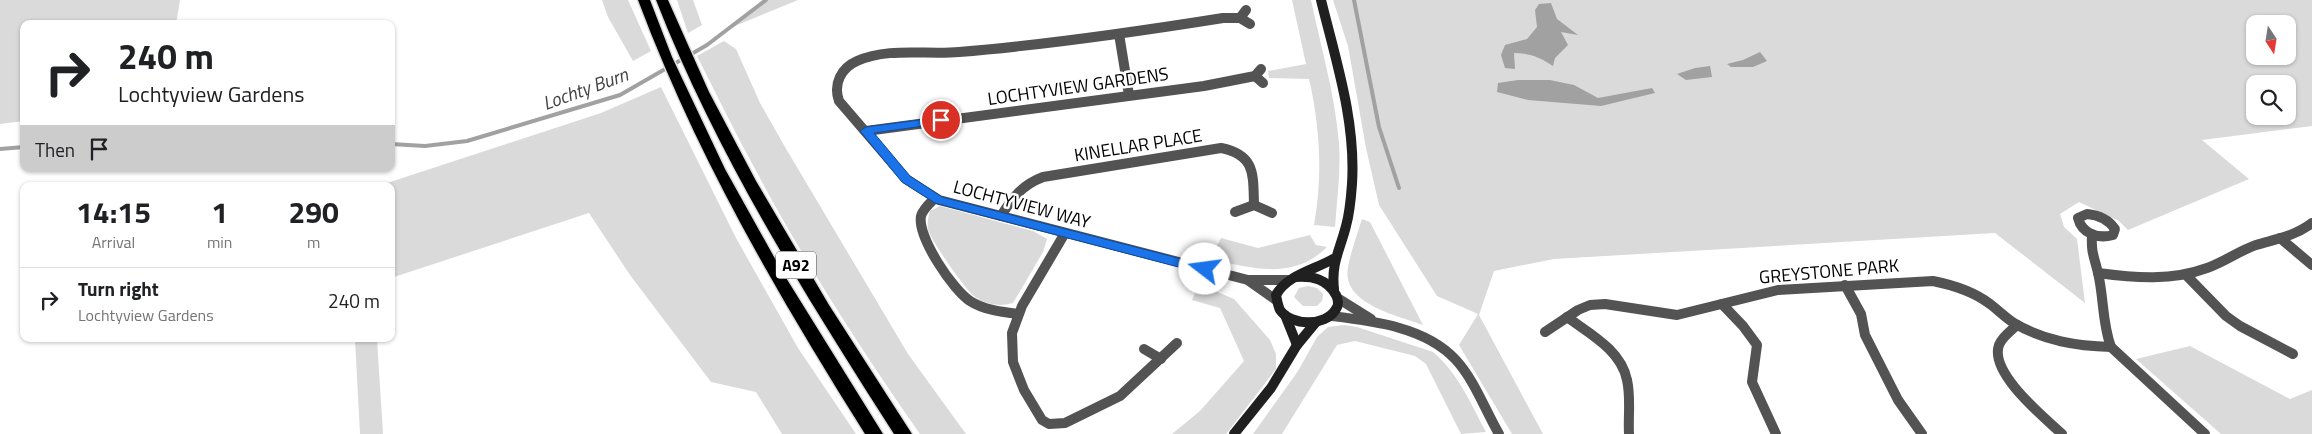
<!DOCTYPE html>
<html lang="en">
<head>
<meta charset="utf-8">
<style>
	:root { --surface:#fff; --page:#f2f2f2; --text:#202124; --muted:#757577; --line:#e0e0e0 }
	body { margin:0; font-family:"Titillium Web",sans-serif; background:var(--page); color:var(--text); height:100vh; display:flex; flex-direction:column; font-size:19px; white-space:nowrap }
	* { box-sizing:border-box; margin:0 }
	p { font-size:16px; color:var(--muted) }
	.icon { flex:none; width:28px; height:28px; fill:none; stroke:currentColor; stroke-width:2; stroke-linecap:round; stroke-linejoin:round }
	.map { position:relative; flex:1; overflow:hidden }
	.drawer { position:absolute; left:20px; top:182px; width:375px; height:160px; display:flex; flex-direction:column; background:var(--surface); border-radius:10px; box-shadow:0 1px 4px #0004 }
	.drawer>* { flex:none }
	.hud { position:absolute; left:20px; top:20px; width:375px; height:152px; border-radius:10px; box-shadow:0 1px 4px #0004; background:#fff; color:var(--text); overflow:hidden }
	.needle { width:32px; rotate:168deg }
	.buttons { position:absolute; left:2246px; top:15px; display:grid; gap:10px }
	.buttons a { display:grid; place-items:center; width:50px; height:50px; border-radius:10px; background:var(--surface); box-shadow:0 1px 4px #0004; font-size:25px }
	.pin { position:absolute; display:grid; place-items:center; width:42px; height:42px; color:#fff; margin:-21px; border:2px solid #fff; border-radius:50%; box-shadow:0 1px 5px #0007 }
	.me { position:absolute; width:55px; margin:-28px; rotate:285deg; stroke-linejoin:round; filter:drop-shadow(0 0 4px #0008) }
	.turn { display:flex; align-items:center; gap:18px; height:105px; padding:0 15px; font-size:22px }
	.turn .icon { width:65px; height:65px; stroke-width:2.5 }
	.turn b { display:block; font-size:35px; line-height:42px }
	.then { display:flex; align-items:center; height:48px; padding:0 15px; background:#0003; gap:10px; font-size:19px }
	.eta { display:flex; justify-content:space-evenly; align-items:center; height:85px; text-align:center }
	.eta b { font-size:30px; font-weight:700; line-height:35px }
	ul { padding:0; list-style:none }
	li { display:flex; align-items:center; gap:15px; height:65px; padding:0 15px; border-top:1px solid var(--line) }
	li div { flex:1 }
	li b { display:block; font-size:19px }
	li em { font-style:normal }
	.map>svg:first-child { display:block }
	.green { fill:#dadada; fill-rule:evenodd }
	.water { fill:#a1a1a1 }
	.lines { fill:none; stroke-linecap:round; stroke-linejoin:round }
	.stream { stroke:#a1a1a1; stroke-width:4 }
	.highway-casing { stroke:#dbdbdb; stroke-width:3 }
	.street { stroke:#535353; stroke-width:10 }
	.secondary { stroke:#202020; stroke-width:10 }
	.highway { fill:#000; fill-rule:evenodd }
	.route { fill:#1a73e8; stroke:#114b97 }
	.labels { text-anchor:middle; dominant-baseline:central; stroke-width:5; stroke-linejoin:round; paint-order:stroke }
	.shield { fill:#fff; stroke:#4c4c4c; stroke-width:1 }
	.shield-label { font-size:16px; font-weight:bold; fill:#000 }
	.street-label { font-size:18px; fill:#000; stroke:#fff }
	.water-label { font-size:19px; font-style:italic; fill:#424242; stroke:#fff }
</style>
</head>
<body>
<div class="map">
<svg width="2312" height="434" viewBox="0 0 2312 434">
	<rect width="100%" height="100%" fill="#fff"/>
	<!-- green -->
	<g class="green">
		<path d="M 0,0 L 180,0 L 176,24 L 24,24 L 24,121 L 0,124 Z"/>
		<path d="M 602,0 L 628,0 L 651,51 L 633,61 L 608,17 Z"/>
		<path d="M 677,0 L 693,0 L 702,25 L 688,33 Z"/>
		<path d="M 766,0 L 798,0 L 730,28 Z"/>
		<path d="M 1292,0 L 1311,0 C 1321,47 1335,95 1339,143 C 1341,171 1337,199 1335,227 L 1314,225 C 1323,176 1320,127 1309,79 L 1269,78 L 1268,71 L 1306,64 Z"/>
		<path d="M 1333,0 L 2312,0 L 2312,126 L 2202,140 L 2249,179 L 2128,230 L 2119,221 L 2079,202 L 2060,214 L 2064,227 L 2077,239 L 2085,303 L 1995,233 L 1554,259 L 1494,271 L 1479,315 L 1543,434 L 1512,434 L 1459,345 L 1478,314 L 1437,296 L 1379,205 L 1366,148 L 1348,46 ZM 2255,24 L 2288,24 L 2288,56 L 2255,56 ZM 2255,84 L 2288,84 L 2288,116 L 2255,116 Z"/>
		<path d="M 724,41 L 736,49 L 760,103 L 785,147 L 908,354 L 966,434 L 920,434 C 860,348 803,260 754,167 C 734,131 716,93 697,56 Z"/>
		<path d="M 661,87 L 736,238 L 798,348 L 856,434 L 782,434 L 756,392 L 711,382 L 630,275 L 589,213 L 391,278 L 391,186 L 378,186 L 601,113 Z"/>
		<path d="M 940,206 L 1033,231 L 1047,239 L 1043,252 L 1013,303 C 1000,307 987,305 975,297 C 966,291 931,240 928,230 C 927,224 928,217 930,211 Z"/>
		<path d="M 1362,219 L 1370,222 L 1423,325 C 1397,315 1341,304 1348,267 C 1351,251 1357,235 1362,219 Z"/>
		<path d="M 1310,235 L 1316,245 L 1327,247 C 1293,281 1252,268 1210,259 L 1221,238 L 1258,248 Z"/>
		<path d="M 1199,284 L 1234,299 L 1270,340 L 1276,354 L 1276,369 L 1226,434 L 1172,434 L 1200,411 L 1244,361 L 1220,308 L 1192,300 Z"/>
		<path d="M 1308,286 L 1317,288 L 1323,294 L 1322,301 L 1317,306 L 1303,306 L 1294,297 L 1299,288 Z"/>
		<path d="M 1344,325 L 1357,327 L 1433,352 C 1458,373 1471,404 1486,432 L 1461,434 L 1426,364 L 1415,356 L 1355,341 L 1337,345 L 1282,434 L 1253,434 L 1298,371 L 1317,337 L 1328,327 Z"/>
		<path d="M 355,339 L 377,339 L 383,434 L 360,434 Z"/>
		<path d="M 2190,346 L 2290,399 L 2312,390 L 2312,434 L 2221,434 L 2136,359 Z"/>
	</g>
	<!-- water -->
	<g class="water">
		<path d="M 1551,3 L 1557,19 L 1578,35 L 1561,32 L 1568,45 L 1555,58 L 1553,66 C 1540,57 1529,53 1514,53 L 1515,69 L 1505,68 L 1501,55 L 1505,45 L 1527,39 L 1537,27 L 1535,10 L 1539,4 Z"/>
		<path d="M 1760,52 L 1767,61 L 1753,67 L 1731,67 L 1727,64 L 1743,60 Z"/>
		<path d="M 1710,66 L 1712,77 L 1686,80 L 1677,74 L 1695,68 Z"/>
		<path d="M 1518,80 L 1550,80 L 1574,85 L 1598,98 L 1652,88 L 1655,93 L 1601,106 L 1528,100 L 1497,92 L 1498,83 Z"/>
	</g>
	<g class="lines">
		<!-- stream -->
		<g class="stream">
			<path d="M 1354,0 L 1379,127 L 1399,188"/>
			<path d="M 391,144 L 425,146 L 467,141 L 620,95 L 707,45 L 766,0"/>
			<path d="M 0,149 L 24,147"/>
		</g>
		<defs>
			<g id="highway">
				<path d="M 638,0 L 650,0 L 672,57 L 725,169 L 783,273 L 883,434 L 865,434 C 776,292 697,157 638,0 Z"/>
				<path d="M 656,0 L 668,0 L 709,92 L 756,181 L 829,305 L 912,434 L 894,434 C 805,295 716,154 656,0 Z"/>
			</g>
		</defs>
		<!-- highway casing -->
		<use href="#highway" class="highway-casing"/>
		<!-- street -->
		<g class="street">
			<path d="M 1240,18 L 1246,10"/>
			<path d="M 1250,24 L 1240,18 L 1223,18 C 1135,32 1047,45 959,52 C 926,55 888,47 857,61 C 841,68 833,84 839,101 L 906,179 L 939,200 L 1248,280 L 1287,280"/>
			<path d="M 1119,34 L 1129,95"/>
			<path d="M 1255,76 L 1263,83"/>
			<path d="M 866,131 L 1204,86 L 1255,76 L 1261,69"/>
			<path d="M 935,198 C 930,203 923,209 921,216 C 917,237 953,290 970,301 C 984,310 1002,312 1018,314"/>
			<path d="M 1235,212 L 1254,205 L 1272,213"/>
			<path d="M 2087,214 C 2099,215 2108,219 2115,229 L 2113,235 C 2098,239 2082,234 2078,218 Z"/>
			<path d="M 1001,216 C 1012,198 1022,185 1043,177 L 1221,148 C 1256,155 1253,175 1254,205"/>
			<path d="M 1065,233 L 1022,306 L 1012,333 L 1013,362 L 1024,390 L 1042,420 L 1049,424 L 1065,423 L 1120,396 L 1177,343"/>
			<path d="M 2092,234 C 2091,254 2094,255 2098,273 C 2104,298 2102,323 2111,347 L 2205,434"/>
			<path d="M 2280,238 L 2312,265"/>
			<path d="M 2098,273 C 2135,278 2172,281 2207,268 C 2224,262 2239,251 2256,245 C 2276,239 2295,236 2312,223"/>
			<path d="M 2186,275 L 2226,316 L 2240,326 L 2293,354"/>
			<path d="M 1249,281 L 1276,300"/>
			<path d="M 1845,285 L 1861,314 L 1865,335 L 1898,400 L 1922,434"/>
			<path d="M 1339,299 L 1371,319"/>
			<path d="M 1722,304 L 1743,326 L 1757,345 L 1752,382 L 1776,434"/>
			<path d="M 1331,316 C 1373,321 1426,327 1456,360 C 1475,381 1485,410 1499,434"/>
			<path d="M 1567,317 C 1590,334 1621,350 1627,380 C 1631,397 1628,416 1629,434"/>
			<path d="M 2017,325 C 2011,331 2002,337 1999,345 C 1989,373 2044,417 2062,434"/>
			<path d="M 1545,332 L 1578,310 L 1590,305 L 1605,304 L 1677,315 L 1778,290 L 1933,281 C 1953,285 1973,291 1990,304 C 1998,310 2006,318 2014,323 C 2044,341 2077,346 2111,347"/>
			<path d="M 1144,349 L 1161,359"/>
		</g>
		<!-- secondary -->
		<g class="secondary">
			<path d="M 1321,0 C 1336,61 1356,121 1352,184 C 1351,198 1350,212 1346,226 C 1340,250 1331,263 1334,289"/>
			<path d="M 1296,277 C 1313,276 1327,279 1336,295 C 1338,299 1339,305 1336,309 C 1326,327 1291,326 1280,310 C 1278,306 1277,300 1276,295 C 1287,275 1314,270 1333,259"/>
			<path d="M 1285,315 L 1297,345"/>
			<path d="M 1234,434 L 1271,388 L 1297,345 L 1316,322"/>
		</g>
		<!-- highway -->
		<use href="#highway" class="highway"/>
	</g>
	<!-- route -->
	<path class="route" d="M 941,117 L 946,120 L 945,123 L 874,133 L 910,176 L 942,197 L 1205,265 L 1211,269 L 1205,274 L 935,203 L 902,182 L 860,131 L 866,127 Z"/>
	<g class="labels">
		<!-- shield labels -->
		<rect class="shield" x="776" y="251.5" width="40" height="27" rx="4"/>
		<g class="shield-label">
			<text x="796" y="265">A92</text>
		</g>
		<!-- street labels -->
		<g class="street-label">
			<text transform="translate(1078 86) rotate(-8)">LOCHTYVIEW GARDENS</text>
			<text transform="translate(1138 145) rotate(-9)">KINELLAR PLACE</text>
			<text transform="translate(1022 204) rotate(15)">LOCHTYVIEW WAY</text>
			<text transform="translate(1829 271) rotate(-5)">GREYSTONE PARK</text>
		</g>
		<!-- water labels -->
		<g class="water-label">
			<text transform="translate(585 88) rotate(-20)">Lochty Burn</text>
		</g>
	</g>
</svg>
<div class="buttons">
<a><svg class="needle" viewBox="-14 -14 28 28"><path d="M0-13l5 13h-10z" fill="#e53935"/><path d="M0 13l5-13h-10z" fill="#757577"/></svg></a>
<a><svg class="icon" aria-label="search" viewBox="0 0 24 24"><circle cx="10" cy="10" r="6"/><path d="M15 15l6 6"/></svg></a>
</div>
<div class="pin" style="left:941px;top:120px;background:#d93025"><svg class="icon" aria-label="arrive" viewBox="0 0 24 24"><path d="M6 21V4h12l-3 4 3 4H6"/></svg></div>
<svg class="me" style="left:1205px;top:269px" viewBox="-20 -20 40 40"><circle r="19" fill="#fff"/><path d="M0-13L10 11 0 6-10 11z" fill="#1a73e8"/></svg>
<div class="hud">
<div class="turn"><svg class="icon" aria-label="right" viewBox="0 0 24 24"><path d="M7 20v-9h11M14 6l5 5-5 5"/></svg><div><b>240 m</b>Lochtyview Gardens</div></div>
<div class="then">Then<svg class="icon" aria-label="arrive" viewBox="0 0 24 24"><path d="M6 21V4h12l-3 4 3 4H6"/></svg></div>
</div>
<section class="drawer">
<div class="eta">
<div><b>14:15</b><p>Arrival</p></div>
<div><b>1</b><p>min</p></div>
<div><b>290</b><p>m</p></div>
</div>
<ul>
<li><svg class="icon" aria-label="right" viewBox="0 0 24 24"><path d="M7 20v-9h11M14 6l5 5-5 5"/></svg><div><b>Turn right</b><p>Lochtyview Gardens</p></div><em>240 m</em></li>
</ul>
</section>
</div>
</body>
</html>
